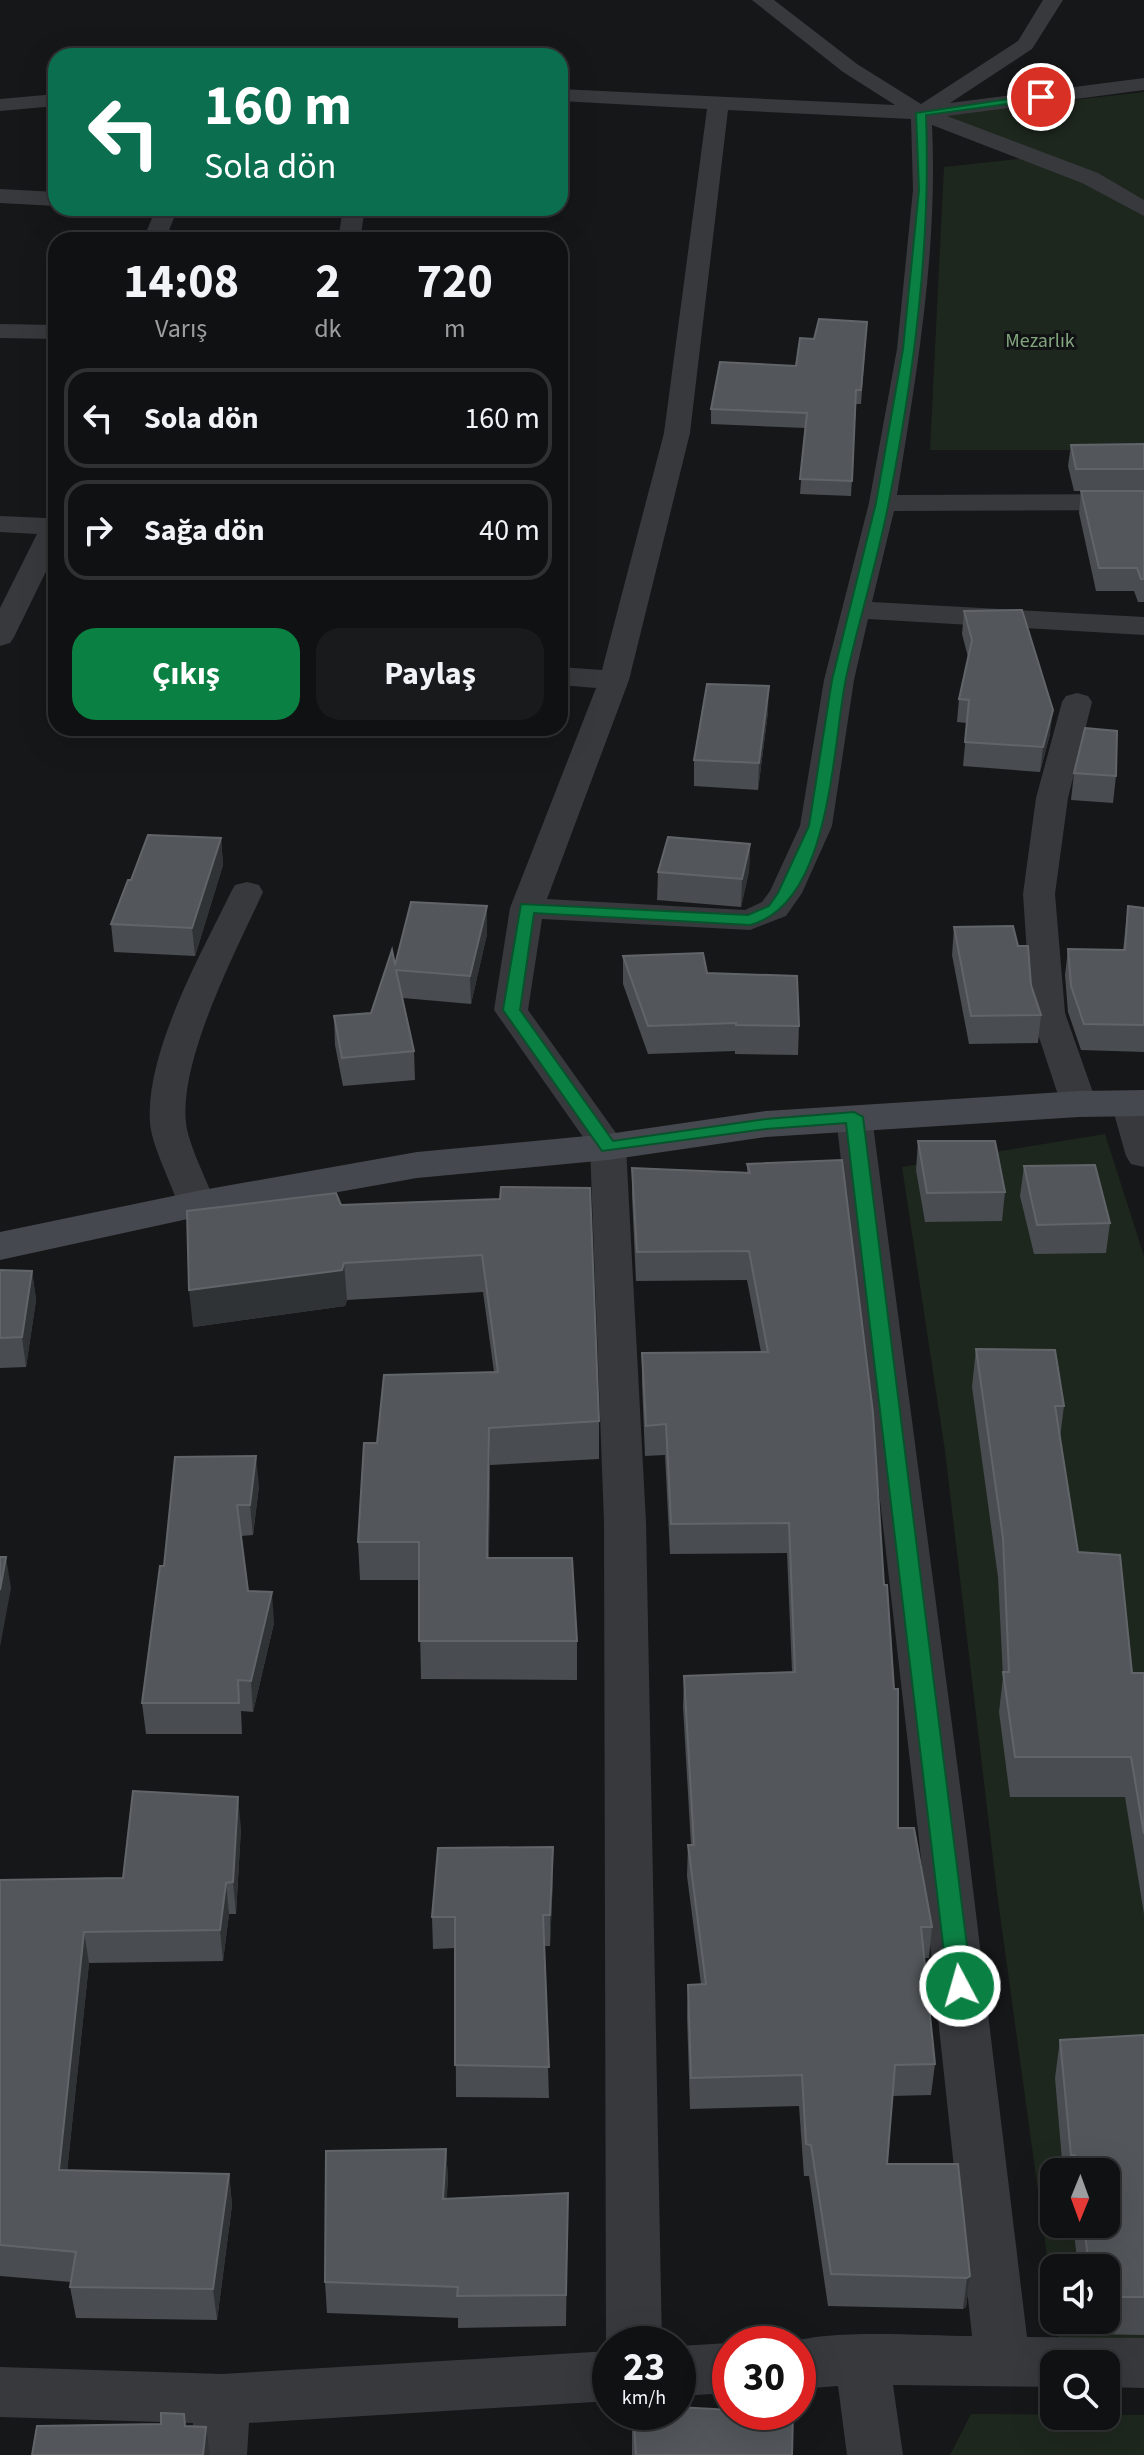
<!DOCTYPE html>
<html lang="tr">
<head>
<meta charset="utf-8">
<style>
	:root { --surface:#101112; --page:#191a1b; --text:#f1f3f6; --muted:#9c9d9f; --line:#303132; --accent:#0b8043 }
	body { margin:0; font-family:"Source Sans 3",sans-serif; background:var(--page); color:var(--text); height:100vh; display:flex; flex-direction:column; font-size:30px; white-space:nowrap }
	* { box-sizing:border-box; margin:0 }
	p { font-size:26px; color:var(--muted) }
	.icon { flex:none; width:44px; height:44px; fill:none; stroke:currentColor; stroke-width:2; stroke-linecap:round; stroke-linejoin:round }
	.map { position:relative; flex:1; overflow:hidden }
	.sheet { position:absolute; left:48px; top:232px; width:520px; height:504px; display:flex; flex-direction:column; background:var(--surface); border-radius:24px; box-shadow:0 8px 32px #0002,0 0 0 2px var(--line) }
	.sheet>* { flex:none }
	.guide { position:absolute; left:48px; top:48px; width:520px; height:168px; border-radius:24px; box-shadow:0 8px 32px #0002,0 0 0 2px var(--line); background:#0b6e4f; color:#fff; overflow:hidden }
	.needle { width:52px; rotate:181deg }
	.buttons { position:absolute; left:1040px; top:2158px; display:grid; gap:16px }
	.buttons a { display:grid; place-items:center; width:80px; height:80px; border-radius:16px; background:var(--surface); box-shadow:0 8px 32px #0002,0 0 0 2px var(--line); font-size:40px }
	.speed { position:absolute; left:592px; top:2326px; display:flex; gap:16px; font-size:40px; font-weight:700; text-align:center }
	.speed>* { display:grid; place-content:center; width:104px; height:104px; border-radius:50%; background:var(--surface); box-shadow:0 8px 32px #0002,0 0 0 2px var(--line); line-height:1 }
	.speed small { font-size:20px; font-weight:400 }
	.speed .limit { border:12px solid #d22; background:#fff; color:#111 }
	.pin { position:absolute; display:grid; place-items:center; width:68px; height:68px; color:#fff; margin:-34px; border:4px solid #fff; border-radius:50%; box-shadow:0 2px 8px #0007 }
	.me { position:absolute; width:88px; margin:-44px; rotate:354deg; stroke-linejoin:round; filter:drop-shadow(0 0 6px #0008) }
	.turn { display:flex; align-items:center; gap:28px; height:168px; padding:0 24px; font-size:36px }
	.turn .icon { width:104px; height:104px; stroke-width:2.5 }
	.turn b { display:block; font-size:56px; line-height:68px }
	.eta { display:flex; justify-content:space-evenly; align-items:center; height:136px; text-align:center }
	.eta b { font-size:48px; font-weight:700; line-height:56px }
	.primary-button { display:flex; gap:16px; margin-top:auto; padding:16px 24px }
	.primary-button a { flex:1; height:92px; border-radius:24px; background:var(--accent); color:#fff; font-size:32px; font-weight:700; line-height:92px; text-align:center }
	.primary-button a+a { background:var(--page); color:var(--text) }
	ul { padding:0; list-style:none }
	li { display:flex; align-items:center; gap:24px; height:100px; margin:0 16px 12px; padding:0 8px; border:4px solid var(--line); border-radius:24px }
	li div { flex:1 }
	li b { display:block; font-size:30px }
	li em { font-style:normal }
	.map>svg:first-child { display:block }
	.green { fill:#1e271e; fill-rule:evenodd }
	.lines { fill:none; stroke-linecap:round; stroke-linejoin:round }
	.minor { fill:#37393d; fill-rule:evenodd }
	.secondary { fill:#45484e; fill-rule:evenodd }
	.wall { fill:#494c50 }
	.shaded-wall { fill:#303335 }
	.building { fill:#53575b; stroke:#61656a; stroke-width:2 }
	.route { fill:#0b8043; stroke:#07532c; stroke-width:2 }
	.labels { text-anchor:middle; dominant-baseline:central; stroke-width:6; stroke-linejoin:round; paint-order:stroke }
	.far-park-label { font-size:20px; fill:#82a47f; stroke:#111213 }
</style>
</head>
<body>
<div class="map">
<svg width="1144" height="2455" viewBox="0 0 1144 2455">
	<rect width="100%" height="100%" fill="#161718"/>
	<!-- green -->
	<g class="green">
		<path d="M 1144,92 L 1144,450 L 930,450 L 944,167 L 1046,156 L 941,115 Z"/>
		<path d="M 1105,1134 L 1144,1256 L 1144,2346 L 1059,2346 L 1056,2320 L 1106,2320 L 1106,2268 L 1054,2268 L 1054,2307 L 997,1893 L 945,1451 L 902,1167 ZM 1054,2172 L 1106,2172 L 1106,2224 L 1054,2224 Z"/>
		<path d="M 971,2414 L 1144,2415 L 1144,2455 L 950,2455 Z"/>
	</g>
	<g class="lines">
		<!-- minor -->
		<g class="minor">
			<path d="M 752,0 L 774,0 L 857,64 L 921,104 L 1018,41 L 1043,0 L 1063,0 L 1032,49 L 950,103 L 1144,78 L 1144,90 L 947,116 L 1098,173 L 1144,200 L 1144,216 L 1082,183 L 932,125 C 938,249 917,372 897,495 L 1144,494 L 1144,510 L 894,511 L 872,602 L 1144,617 L 1144,635 L 868,619 L 854,680 L 832,826 L 802,893 L 786,916 L 750,930 L 542,919 L 528,1010 L 626,1147 L 646,1522 L 662,2344 L 610,2344 L 610,2401 L 249,2423 L 247,2455 L 191,2455 L 193,2423 L 0,2417 L 0,2367 L 222,2374 L 610,2351 L 606,2344 L 604,1522 L 590,1147 L 494,1010 L 510,908 L 596,688 L 560,685 L 560,667 L 602,670 L 664,433 L 707,109 L 560,101 L 560,89 L 895,105 L 843,72 ZM 728,110 L 911,119 L 913,190 L 897,349 L 869,503 L 824,680 L 800,826 L 770,891 L 762,902 L 745,910 L 547,899 L 629,680 L 690,433 Z"/>
			<path d="M 56,94 L 56,106 L 0,111 L 0,99 Z"/>
			<path d="M 0,189 L 56,192 L 56,206 L 0,203 Z"/>
			<path d="M 156,208 L 178,208 L 165,240 L 143,240 Z"/>
			<path d="M 343,208 L 365,208 L 360,240 L 338,240 Z"/>
			<path d="M 0,324 L 56,325 L 56,339 L 0,338 Z"/>
			<path d="M 56,515 L 56,551 L 14,637 L 10,643 L 0,646 L 0,608 L 37,534 L 0,532 L 0,516 L 46,518 Z"/>
			<path d="M 1077,693 L 1088,696 L 1092,702 L 1068,798 L 1055,894 L 1065,1013 L 1097,1104 L 1092,1112 L 1079,1115 L 1066,1112 L 1061,1104 L 1031,1013 L 1023,894 L 1036,798 L 1062,702 L 1066,696 Z"/>
			<path d="M 247,882 L 259,885 L 263,892 C 236,951 179,1059 186,1123 C 188,1144 208,1183 216,1204 L 210,1212 L 197,1215 L 184,1212 L 178,1204 C 171,1183 151,1143 150,1123 C 145,1053 201,954 231,892 L 235,885 Z"/>
			<path d="M 1129,1092 L 1144,1099 L 1144,1167 L 1131,1164 L 1126,1156 L 1111,1103 L 1116,1095 Z"/>
			<path d="M 854,1106 L 867,1109 L 872,1117 L 966,1831 L 1027,2337 L 1144,2338 L 1144,2388 L 1106,2387 L 1106,2364 L 1054,2364 L 1054,2387 L 893,2385 L 903,2455 L 847,2455 L 838,2386 L 798,2389 L 798,2344 L 785,2344 C 829,2328 922,2336 972,2336 L 918,1831 L 836,1117 L 841,1109 Z"/>
			<path d="M 730,2343 L 733,2344 L 730,2344 L 730,2393 L 678,2396 L 678,2346 Z"/>
		</g>
		<!-- secondary -->
		<path class="secondary" d="M 1144,1090 L 1144,1116 L 1079,1117 L 766,1137 L 608,1160 L 417,1178 L 197,1217 L 0,1260 L 0,1232 L 197,1191 L 417,1152 L 608,1134 L 766,1111 L 1079,1091 Z"/>
	</g>
	<!-- wall -->
	<g class="wall">
		<path d="M 867,322 L 861,404 L 856,404 L 851,496 L 800,494 L 805,428 L 711,424 L 711,409 L 796,366 L 814,339 Z"/>
		<path d="M 1144,444 L 1144,491 L 1074,491 L 1068,466 L 1071,445 Z"/>
		<path d="M 1081,491 L 1144,491 L 1144,602 L 1138,602 L 1134,591 L 1096,591 L 1079,513 Z"/>
		<path d="M 964,611 L 1050,734 L 1040,772 L 963,766 L 967,723 L 957,722 L 959,699 L 968,657 L 962,634 Z"/>
		<path d="M 768,712 L 758,790 L 694,786 L 694,760 Z"/>
		<path d="M 1074,773 L 1116,776 L 1113,803 L 1071,800 Z"/>
		<path d="M 221,838 L 223,865 L 195,956 L 114,952 L 111,924 L 131,880 Z"/>
		<path d="M 750,844 L 749,871 L 741,907 L 657,900 L 658,872 Z"/>
		<path d="M 487,906 L 487,934 L 471,1004 L 403,998 L 414,1051 L 415,1080 L 343,1086 L 335,1045 L 334,1016 L 371,1013 L 395,965 Z"/>
		<path d="M 1128,906 L 1144,908 L 1144,1052 L 1081,1050 L 1068,1012 L 1065,975 L 1068,949 L 1123,950 Z"/>
		<path d="M 954,927 L 1018,946 L 1041,1015 L 1038,1043 L 969,1044 L 952,955 Z"/>
		<path d="M 623,956 L 707,973 L 799,1026 L 798,1055 L 735,1054 L 735,1051 L 648,1054 L 623,984 Z"/>
		<path d="M 918,1141 L 1005,1192 L 1002,1221 L 925,1222 L 916,1170 Z"/>
		<path d="M 747,1164 L 898,1828 L 932,1927 L 929,1958 L 924,1958 L 935,2064 L 931,2095 L 892,2096 L 887,2164 L 970,2276 L 966,2307 L 963,2309 L 828,2306 L 809,2176 L 804,2176 L 799,2106 L 690,2109 L 687,2016 L 688,1985 L 701,1984 L 687,1876 L 688,1845 L 691,1845 L 683,1707 L 684,1676 L 792,1672 L 787,1553 L 670,1554 L 665,1455 L 645,1456 L 642,1383 L 642,1353 L 761,1352 L 747,1280 L 636,1281 L 632,1197 L 632,1168 L 747,1172 Z"/>
		<path d="M 1024,1166 L 1110,1223 L 1106,1253 L 1034,1254 L 1020,1196 Z"/>
		<path d="M 500,1199 L 599,1421 L 599,1459 L 490,1465 L 489,1558 L 577,1641 L 577,1680 L 421,1679 L 419,1580 L 360,1580 L 358,1542 L 377,1443 L 494,1372 L 483,1292 L 347,1300 L 345,1306 L 193,1327 L 341,1205 Z"/>
		<path d="M 0,1270 L 32,1271 L 36,1300 L 26,1367 L 0,1368 Z"/>
		<path d="M 976,1349 L 1064,1406 L 1060,1438 L 1078,1552 L 1132,1673 L 1144,1673 L 1144,1914 L 1125,1797 L 1010,1797 L 999,1712 L 1003,1677 L 998,1577 L 972,1387 Z"/>
		<path d="M 259,1486 L 253,1535 L 241,1536 L 248,1591 L 274,1623 L 253,1712 L 241,1711 L 242,1734 L 146,1734 L 142,1703 L 164,1566 Z"/>
		<path d="M 241,1828 L 236,1914 L 229,1914 L 223,1961 L 89,1963 L 67,2171 L 229,2174 L 232,2205 L 217,2320 L 76,2318 L 70,2287 L 71,2282 L 0,2276 L 0,1880 L 123,1878 Z"/>
		<path d="M 553,1847 L 553,1878 L 550,1946 L 544,1946 L 549,2098 L 456,2097 L 455,1948 L 433,1949 L 432,1917 Z"/>
		<path d="M 1144,2035 L 1144,2335 L 1086,2334 L 1084,2320 L 1106,2320 L 1106,2268 L 1078,2268 L 1073,2224 L 1106,2224 L 1106,2172 L 1063,2172 L 1055,2078 L 1060,2040 Z"/>
		<path d="M 446,2149 L 448,2180 L 446,2199 L 568,2193 L 566,2326 L 458,2328 L 458,2318 L 327,2313 L 325,2282 Z"/>
		<path d="M 632,2412 L 792,2455 L 632,2455 Z"/>
	</g>
	<!-- shaded-wall -->
	<g class="shaded-wall">
		<path d="M 769,686 L 768,712 L 758,790 L 759,763 Z"/>
		<path d="M 1053,710 L 1050,734 L 1040,772 L 1043,747 Z"/>
		<path d="M 221,838 L 223,865 L 195,956 L 192,928 Z"/>
		<path d="M 750,844 L 749,871 L 741,907 L 742,879 Z"/>
		<path d="M 487,906 L 487,934 L 471,1004 L 470,976 Z"/>
		<path d="M 344,1263 L 347,1300 L 345,1306 L 193,1327 L 189,1290 Z"/>
		<path d="M 32,1271 L 36,1300 L 26,1367 L 22,1337 Z"/>
		<path d="M 489,1428 L 490,1465 L 488,1596 L 487,1558 Z"/>
		<path d="M 256,1456 L 259,1486 L 253,1535 L 250,1505 Z"/>
		<path d="M 6,1557 L 11,1588 L 0,1647 L 0,1590 Z"/>
		<path d="M 272,1592 L 274,1623 L 253,1712 L 251,1681 Z"/>
		<path d="M 238,1797 L 241,1828 L 236,1914 L 233,1882 Z"/>
		<path d="M 553,1847 L 553,1878 L 550,1946 L 550,1915 Z"/>
		<path d="M 226,1883 L 229,1914 L 223,1961 L 220,1930 Z"/>
		<path d="M 84,1932 L 89,1963 L 64,2202 L 59,2170 Z"/>
		<path d="M 446,2149 L 448,2180 L 445,2230 L 443,2199 Z"/>
		<path d="M 229,2174 L 232,2205 L 217,2320 L 213,2289 Z"/>
		<path d="M 970,2276 L 966,2307 L 963,2309 L 967,2278 Z"/>
		<path d="M 206,2427 L 210,2455 L 203,2455 Z"/>
	</g>
	<!-- building -->
	<g class="building">
		<path d="M 819,319 L 867,322 L 861,390 L 856,390 L 852,481 L 800,479 L 807,413 L 711,409 L 720,362 L 796,366 L 800,338 L 814,339 Z"/>
		<path d="M 1144,444 L 1144,469 L 1076,469 L 1071,445 Z"/>
		<path d="M 1081,491 L 1144,491 L 1144,579 L 1141,579 L 1137,568 L 1099,568 Z"/>
		<path d="M 1022,610 L 1053,710 L 1043,747 L 965,742 L 969,700 L 959,699 L 972,640 L 964,611 Z"/>
		<path d="M 707,684 L 769,686 L 759,763 L 694,760 Z"/>
		<path d="M 1085,728 L 1117,731 L 1116,776 L 1074,773 Z"/>
		<path d="M 148,835 L 221,838 L 192,928 L 111,924 L 128,880 L 131,880 Z"/>
		<path d="M 668,837 L 750,844 L 742,879 L 658,872 Z"/>
		<path d="M 411,902 L 487,906 L 470,976 L 396,970 L 414,1051 L 342,1058 L 334,1016 L 371,1013 L 392,950 L 395,965 Z"/>
		<path d="M 1128,906 L 1144,908 L 1144,1025 L 1084,1024 L 1071,986 L 1068,949 L 1125,950 Z"/>
		<path d="M 1013,926 L 1018,946 L 1028,946 L 1031,985 L 1041,1015 L 971,1016 L 954,927 Z"/>
		<path d="M 703,953 L 707,973 L 797,976 L 799,1026 L 736,1025 L 736,1023 L 648,1026 L 623,956 Z"/>
		<path d="M 918,1141 L 995,1141 L 1005,1192 L 927,1193 Z"/>
		<path d="M 842,1160 L 873,1413 L 884,1585 L 887,1585 L 894,1689 L 898,1689 L 898,1828 L 914,1828 L 932,1927 L 921,1927 L 935,2064 L 895,2065 L 887,2164 L 958,2164 L 970,2276 L 967,2278 L 831,2274 L 811,2145 L 806,2144 L 802,2075 L 691,2078 L 688,1985 L 706,1984 L 688,1845 L 694,1845 L 684,1676 L 795,1672 L 789,1523 L 671,1524 L 666,1424 L 646,1426 L 642,1353 L 768,1352 L 749,1251 L 637,1252 L 632,1168 L 750,1173 L 747,1164 Z"/>
		<path d="M 1095,1165 L 1110,1223 L 1037,1225 L 1024,1166 Z"/>
		<path d="M 501,1187 L 590,1188 L 599,1421 L 489,1428 L 487,1558 L 572,1558 L 577,1641 L 419,1641 L 419,1542 L 358,1542 L 364,1443 L 377,1443 L 384,1375 L 498,1372 L 482,1255 L 344,1263 L 342,1270 L 189,1290 L 187,1211 L 336,1193 L 341,1205 L 500,1199 Z"/>
		<path d="M 0,1270 L 32,1271 L 22,1337 L 0,1338 Z"/>
		<path d="M 976,1349 L 1055,1350 L 1064,1406 L 1055,1406 L 1078,1552 L 1120,1555 L 1132,1673 L 1144,1673 L 1144,1834 L 1131,1757 L 1015,1757 L 1003,1672 L 1009,1672 L 1003,1538 Z"/>
		<path d="M 256,1456 L 250,1505 L 237,1505 L 248,1591 L 272,1592 L 251,1681 L 238,1680 L 239,1703 L 142,1703 L 160,1566 L 164,1566 L 175,1457 Z"/>
		<path d="M 0,1557 L 6,1557 L 0,1590 Z"/>
		<path d="M 133,1791 L 238,1797 L 233,1882 L 226,1883 L 220,1930 L 84,1932 L 59,2170 L 229,2174 L 213,2289 L 70,2287 L 76,2252 L 0,2245 L 0,1880 L 123,1878 Z"/>
		<path d="M 553,1847 L 550,1915 L 543,1915 L 549,2067 L 455,2065 L 455,1917 L 432,1917 L 438,1848 Z"/>
		<path d="M 1144,2035 L 1144,2297 L 1106,2297 L 1106,2268 L 1089,2268 L 1084,2224 L 1106,2224 L 1106,2172 L 1077,2172 L 1075,2155 L 1071,2155 L 1060,2040 Z"/>
		<path d="M 446,2149 L 443,2199 L 568,2193 L 566,2295 L 457,2296 L 458,2287 L 325,2282 L 326,2151 Z"/>
		<path d="M 678,2407 L 730,2410 L 730,2412 L 793,2412 L 792,2455 L 636,2455 L 633,2412 L 678,2412 Z"/>
		<path d="M 161,2413 L 184,2414 L 185,2426 L 206,2427 L 203,2455 L 32,2455 L 37,2426 L 161,2424 Z"/>
	</g>
	<!-- route -->
	<path class="route" d="M 1041,94 L 1045,99 L 926,115 C 931,244 914,374 889,501 C 878,560 859,619 846,678 C 832,746 832,904 750,925 L 534,913 L 520,1010 L 613,1141 L 766,1119 L 854,1112 L 863,1117 L 972,1986 L 968,1993 L 960,1996 L 951,1993 L 948,1986 L 846,1123 L 766,1129 L 602,1151 L 503,1010 L 521,904 L 748,915 L 769,906 L 778,893 L 809,826 L 832,680 L 876,503 L 903,349 L 919,190 L 916,113 Z"/>
	<g class="labels">
		<!-- far-park labels -->
		<g class="far-park-label">
			<text x="1040" y="341">Mezarlık</text>
		</g>
	</g>
</svg>
<div class="buttons">
<a><svg class="needle" viewBox="-14 -14 28 28"><path d="M0-13l5 13h-10z" fill="#e53935"/><path d="M0 13l5-13h-10z" fill="#9c9d9f"/></svg></a>
<a><svg class="icon" aria-label="sound" viewBox="0 0 24 24"><path d="M4 9h4l5-4v14l-5-4H4zM17 9q2 3 0 6"/></svg></a>
<a><svg class="icon" aria-label="search" viewBox="0 0 24 24"><circle cx="10" cy="10" r="6"/><path d="M15 15l6 6"/></svg></a>
</div>
<div class="speed"><div>23<small>km/h</small></div><div class="limit">30</div></div>
<div class="pin" style="left:1041px;top:97px;background:#d93025"><svg class="icon" aria-label="arrive" viewBox="0 0 24 24"><path d="M6 21V4h12l-3 4 3 4H6"/></svg></div>
<svg class="me" style="left:960px;top:1986px" viewBox="-20 -20 40 40"><circle r="17" fill="#0b8043" stroke="#fff" stroke-width="3"/><path d="M0-11L8 9 0 5-8 9z" fill="#fff"/></svg>
<div class="guide">
<div class="turn"><svg class="icon" aria-label="left" viewBox="0 0 24 24"><path d="M17 20v-9H6M10 6l-5 5 5 5"/></svg><div><b>160 m</b>Sola dön</div></div>
</div>
<section class="sheet">
<div class="eta">
<div><b>14:08</b><p>Varış</p></div>
<div><b>2</b><p>dk</p></div>
<div><b>720</b><p>m</p></div>
</div>
<ul>
<li><svg class="icon" aria-label="left" viewBox="0 0 24 24"><path d="M17 20v-9H6M10 6l-5 5 5 5"/></svg><div><b>Sola dön</b></div><em>160 m</em></li>
<li><svg class="icon" aria-label="right" viewBox="0 0 24 24"><path d="M7 20v-9h11M14 6l5 5-5 5"/></svg><div><b>Sağa dön</b></div><em>40 m</em></li>
</ul>
<div class="primary-button"><a>Çıkış</a><a>Paylaş</a></div>
</section>
</div>
</body>
</html>
